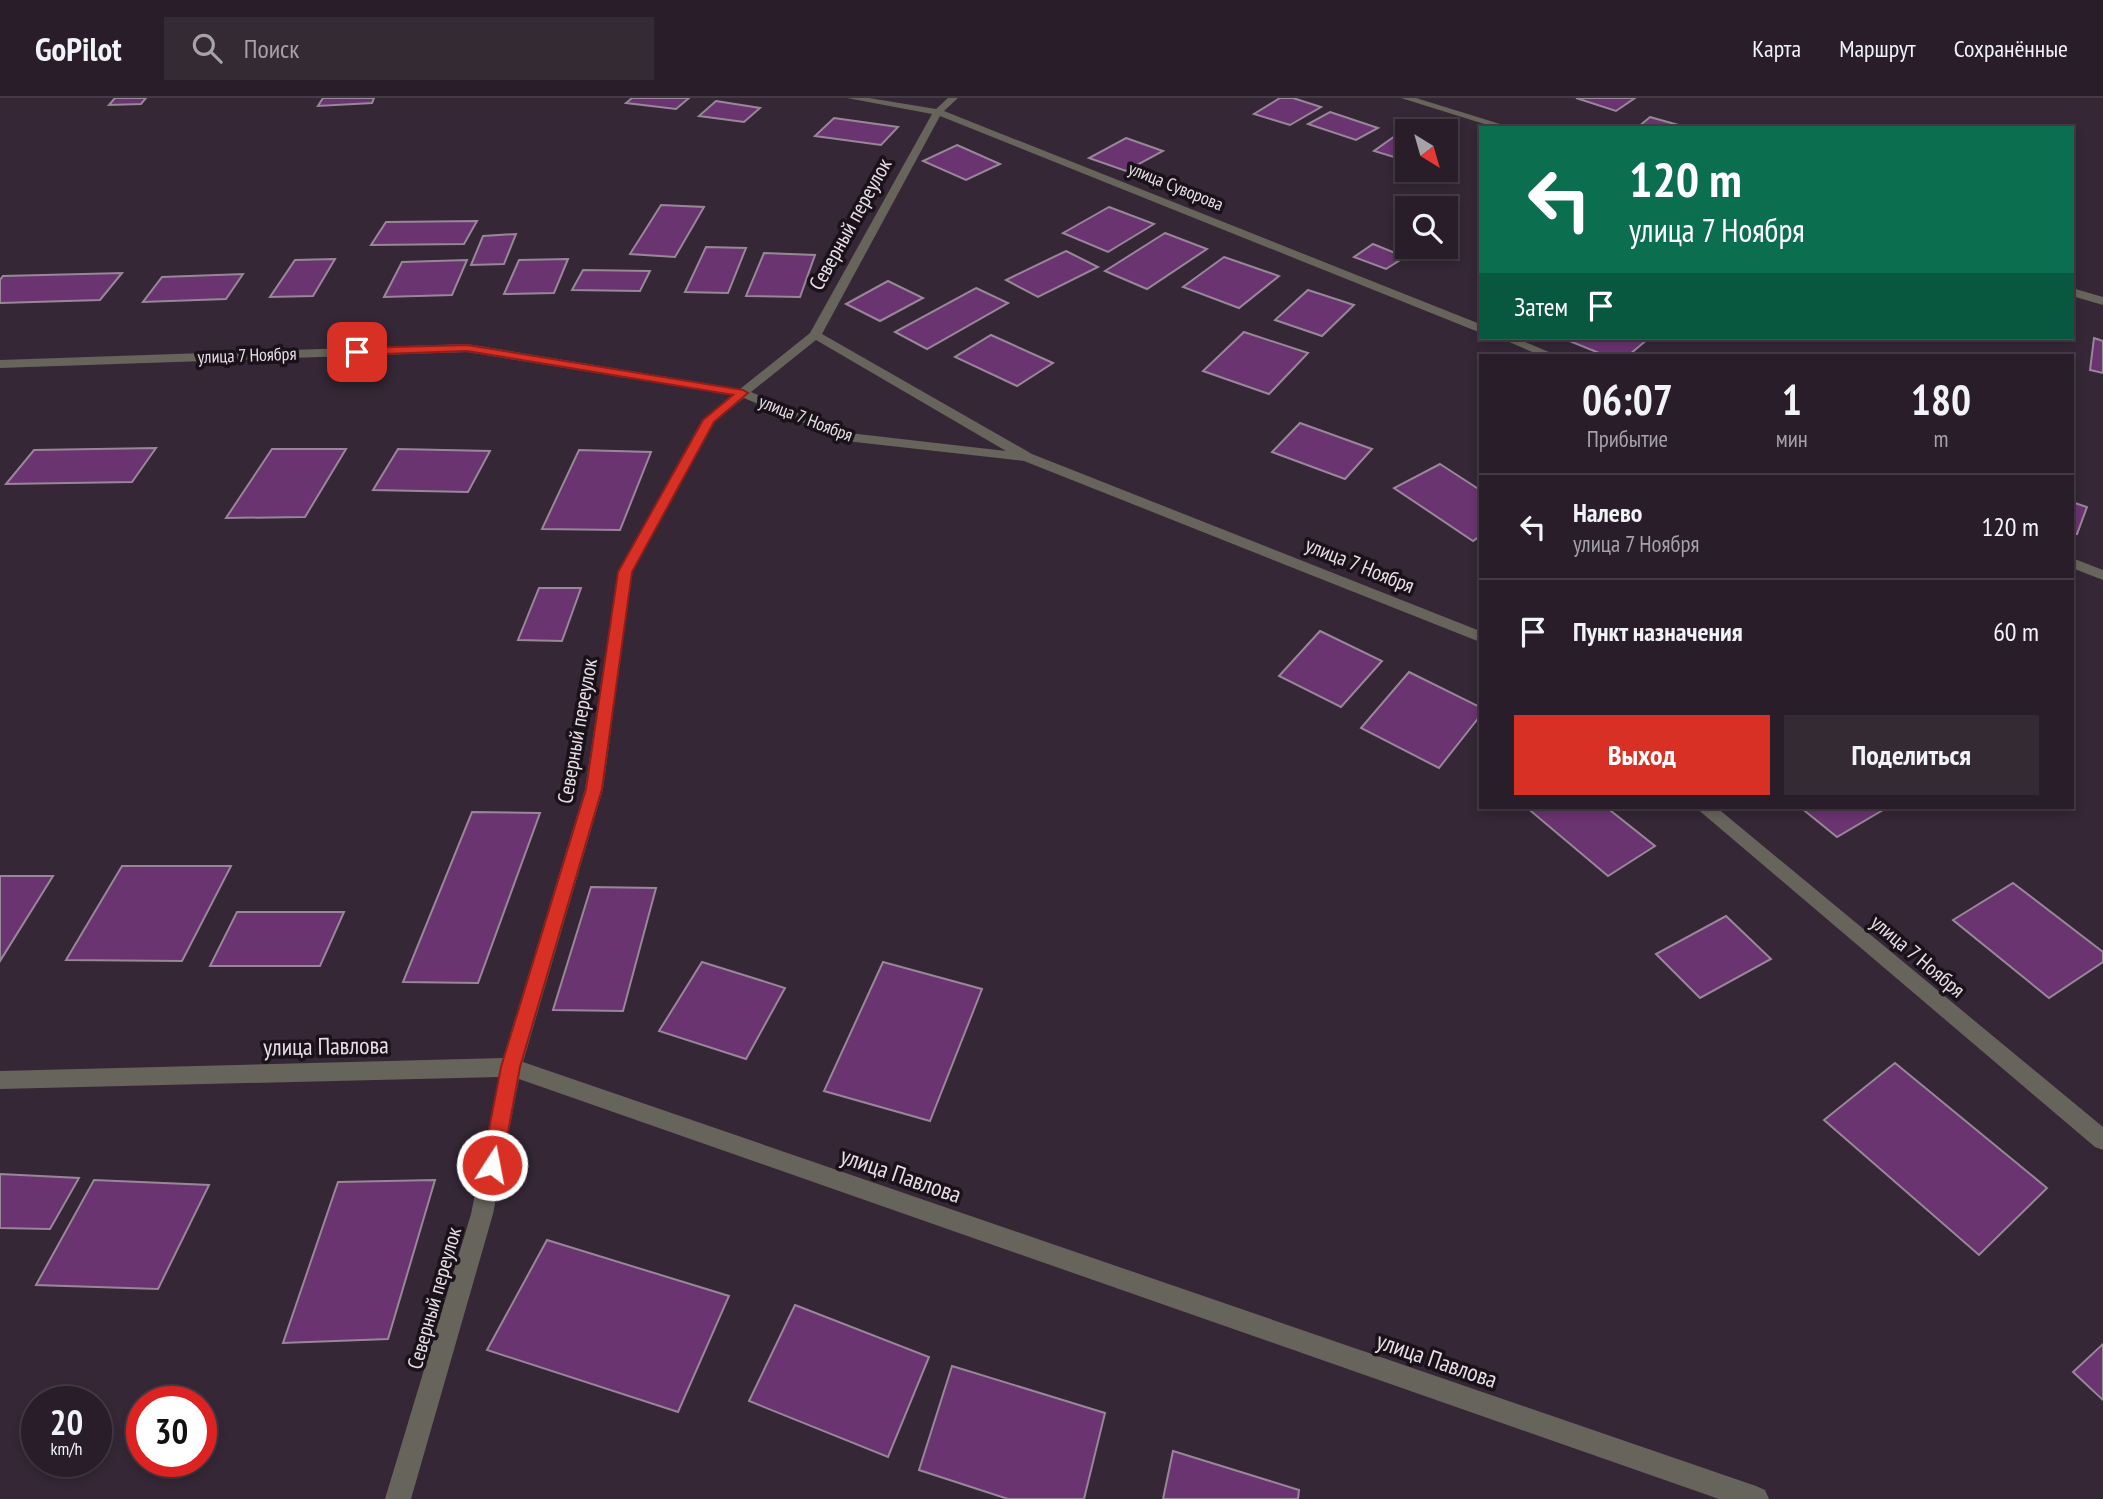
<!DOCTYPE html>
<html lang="ru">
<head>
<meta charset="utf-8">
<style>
	:root { --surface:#281d28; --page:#342a34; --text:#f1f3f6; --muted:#a5a2a8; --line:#443b45; --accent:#d93025 }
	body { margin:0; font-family:"PT Sans Narrow",sans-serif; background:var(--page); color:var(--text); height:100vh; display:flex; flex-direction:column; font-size:26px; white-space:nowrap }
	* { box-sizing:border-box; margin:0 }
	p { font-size:23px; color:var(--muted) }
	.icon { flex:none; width:38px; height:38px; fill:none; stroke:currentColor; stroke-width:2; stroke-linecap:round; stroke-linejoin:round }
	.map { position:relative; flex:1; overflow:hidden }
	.sheet { position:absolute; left:1479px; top:256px; width:595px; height:455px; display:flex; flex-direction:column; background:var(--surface); border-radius:0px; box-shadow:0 4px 10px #0003,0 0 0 2px var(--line) }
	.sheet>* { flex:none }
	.top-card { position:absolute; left:1479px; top:28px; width:595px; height:214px; border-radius:0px; box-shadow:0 4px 10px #0003,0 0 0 2px var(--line); background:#0b6e4f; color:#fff; overflow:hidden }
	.needle { width:46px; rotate:143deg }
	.controls { position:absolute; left:1395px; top:21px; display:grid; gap:14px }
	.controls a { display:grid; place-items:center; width:63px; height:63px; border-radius:0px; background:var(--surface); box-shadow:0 4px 10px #0003,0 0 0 2px var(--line); font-size:35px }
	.speed { position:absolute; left:21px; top:1288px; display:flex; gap:14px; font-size:35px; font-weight:700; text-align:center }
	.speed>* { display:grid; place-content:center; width:91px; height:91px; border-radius:50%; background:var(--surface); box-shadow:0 4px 10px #0003,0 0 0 2px var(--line); line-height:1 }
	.speed small { font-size:18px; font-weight:400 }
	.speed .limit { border:10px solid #d22; background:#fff; color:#111 }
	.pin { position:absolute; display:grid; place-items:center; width:60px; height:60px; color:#fff; margin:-30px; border-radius:14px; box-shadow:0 4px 10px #0006 }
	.me { position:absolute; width:77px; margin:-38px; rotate:11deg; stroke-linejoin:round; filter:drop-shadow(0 0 5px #0008) }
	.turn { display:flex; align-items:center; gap:24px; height:147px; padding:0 35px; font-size:32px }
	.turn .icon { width:91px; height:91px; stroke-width:2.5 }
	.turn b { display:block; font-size:49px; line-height:60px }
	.then { display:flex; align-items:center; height:66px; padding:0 35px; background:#0003; gap:14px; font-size:26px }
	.eta { display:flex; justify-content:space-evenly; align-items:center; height:119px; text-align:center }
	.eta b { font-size:42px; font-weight:700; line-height:49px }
	.primary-button { display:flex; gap:14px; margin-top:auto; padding:14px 35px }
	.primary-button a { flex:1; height:80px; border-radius:0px; background:var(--accent); color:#fff; font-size:28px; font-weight:700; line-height:80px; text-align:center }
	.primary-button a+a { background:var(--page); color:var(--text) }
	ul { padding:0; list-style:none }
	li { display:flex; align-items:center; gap:21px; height:105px; padding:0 35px; border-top:2px solid var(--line) }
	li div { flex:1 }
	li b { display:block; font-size:26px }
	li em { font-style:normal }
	header { display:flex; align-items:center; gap:42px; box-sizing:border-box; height:98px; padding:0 35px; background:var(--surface); border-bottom:2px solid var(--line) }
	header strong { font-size:33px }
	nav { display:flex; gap:38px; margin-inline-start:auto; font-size:24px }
	.search { width:490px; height:63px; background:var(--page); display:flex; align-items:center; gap:18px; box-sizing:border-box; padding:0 24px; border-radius:0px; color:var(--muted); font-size:26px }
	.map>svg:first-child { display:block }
	.building { fill:#6a3470; stroke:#988799; stroke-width:2 }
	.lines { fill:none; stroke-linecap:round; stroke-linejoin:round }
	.minor { fill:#67645b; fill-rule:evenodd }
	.route { fill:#d93025; stroke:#8d1f18; stroke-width:2 }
	.labels { text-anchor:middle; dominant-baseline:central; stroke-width:7; stroke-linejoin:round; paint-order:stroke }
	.far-street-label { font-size:18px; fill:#e7dee8; stroke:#191319 }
	.street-label { font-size:21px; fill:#e7dee8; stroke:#191319 }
	.near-street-label { font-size:24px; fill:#e7dee8; stroke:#191319 }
</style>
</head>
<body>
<header>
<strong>GoPilot</strong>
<div class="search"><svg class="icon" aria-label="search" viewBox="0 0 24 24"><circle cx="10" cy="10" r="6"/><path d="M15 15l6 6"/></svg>Поиск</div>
<nav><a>Карта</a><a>Маршрут</a><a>Сохранённые</a></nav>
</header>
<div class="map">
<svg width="2103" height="1401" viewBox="0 0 2103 1401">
	<rect width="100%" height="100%" fill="#352736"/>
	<!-- building -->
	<g class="building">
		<path d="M 115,0 L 146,0 L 141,6 L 109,7 Z"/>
		<path d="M 323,0 L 374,0 L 372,5 L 318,8 Z"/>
		<path d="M 632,0 L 689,0 L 676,11 L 626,5 Z"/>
		<path d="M 1280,0 L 1293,0 L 1321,9 L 1290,27 L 1254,16 Z"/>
		<path d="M 1576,0 L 1635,0 L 1616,13 Z"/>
		<path d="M 716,3 L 760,10 L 744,24 L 699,18 Z"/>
		<path d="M 1330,14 L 1378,30 L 1356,42 L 1308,26 Z"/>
		<path d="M 1650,19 L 1689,30 L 1637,30 Z"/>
		<path d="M 834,20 L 898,29 L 881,47 L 815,38 Z"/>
		<path d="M 1402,33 L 1407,34 L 1407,63 L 1374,53 Z"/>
		<path d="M 1126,40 L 1163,53 L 1126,73 L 1089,60 Z"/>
		<path d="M 957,47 L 1000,66 L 966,82 L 923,63 Z"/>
		<path d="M 661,107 L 704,109 L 675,159 L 630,156 Z"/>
		<path d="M 1109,109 L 1154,126 L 1108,154 L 1063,135 Z"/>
		<path d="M 477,123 L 464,146 L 371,147 L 386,124 Z"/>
		<path d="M 1165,135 L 1207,151 L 1147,191 L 1105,173 Z"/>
		<path d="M 516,136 L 504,166 L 471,167 L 483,138 Z"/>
		<path d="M 1373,146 L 1405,159 L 1386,171 L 1354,159 Z"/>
		<path d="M 706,149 L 746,150 L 728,195 L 685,194 Z"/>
		<path d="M 1066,153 L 1098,169 L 1038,199 L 1006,182 Z"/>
		<path d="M 764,155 L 815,157 L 800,199 L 746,198 Z"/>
		<path d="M 1224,159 L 1279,178 L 1239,210 L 1183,189 Z"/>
		<path d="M 335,161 L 313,198 L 270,199 L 295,162 Z"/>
		<path d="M 568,161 L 554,195 L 504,196 L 519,162 Z"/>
		<path d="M 467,162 L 452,197 L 384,199 L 402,164 Z"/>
		<path d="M 583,172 L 650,173 L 640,193 L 572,192 Z"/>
		<path d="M 122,175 L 100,202 L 0,205 L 0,182 L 3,178 Z"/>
		<path d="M 243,176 L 226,201 L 143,204 L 162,179 Z"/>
		<path d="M 888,183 L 923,200 L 880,223 L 846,206 Z"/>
		<path d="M 976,190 L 1008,205 L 927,251 L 895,234 Z"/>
		<path d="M 1308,192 L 1354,207 L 1322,238 L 1275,222 Z"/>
		<path d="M 1244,234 L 1308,255 L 1269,296 L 1203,273 Z"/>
		<path d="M 991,237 L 1053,265 L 1017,288 L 955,259 Z"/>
		<path d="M 1570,240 L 1649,240 L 1629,257 L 1604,257 L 1567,242 Z"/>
		<path d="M 2094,240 L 2103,243 L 2103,275 L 2090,272 Z"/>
		<path d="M 1300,325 L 1372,351 L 1345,381 L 1272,354 Z"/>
		<path d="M 156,350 L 132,384 L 6,386 L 34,352 Z"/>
		<path d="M 272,351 L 346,351 L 305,419 L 226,420 Z"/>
		<path d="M 398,351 L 490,353 L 468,394 L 373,392 Z"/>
		<path d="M 579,352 L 651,354 L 620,432 L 542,431 Z"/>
		<path d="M 1440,366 L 1480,392 L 1480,438 L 1473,443 L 1394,390 Z"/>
		<path d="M 2072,404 L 2087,409 L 2077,436 L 2072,435 Z"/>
		<path d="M 539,490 L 581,490 L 562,543 L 518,542 Z"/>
		<path d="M 1320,533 L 1382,563 L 1341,609 L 1279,578 Z"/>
		<path d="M 1409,574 L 1480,609 L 1480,618 L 1439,670 L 1361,630 Z"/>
		<path d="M 1526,709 L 1606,709 L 1655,748 L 1608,778 Z"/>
		<path d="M 1800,709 L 1888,709 L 1837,739 Z"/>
		<path d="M 472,714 L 540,715 L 478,885 L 403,884 Z"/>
		<path d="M 122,768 L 231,768 L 182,863 L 66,862 Z"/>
		<path d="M 0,778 L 53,778 L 0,863 Z"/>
		<path d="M 2013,785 L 2103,854 L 2103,864 L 2049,900 L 1953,822 Z"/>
		<path d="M 591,789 L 656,790 L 623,913 L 553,912 Z"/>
		<path d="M 237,814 L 344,814 L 320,868 L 210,868 Z"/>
		<path d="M 1726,818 L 1771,861 L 1700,900 L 1656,856 Z"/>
		<path d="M 702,864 L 785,890 L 746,961 L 659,933 Z"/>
		<path d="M 883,864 L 982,891 L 930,1023 L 824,993 Z"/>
		<path d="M 1895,965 L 2047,1090 L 1979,1157 L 1824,1022 Z"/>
		<path d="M 0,1076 L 79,1080 L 50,1131 L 0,1130 Z"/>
		<path d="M 94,1082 L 209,1087 L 158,1191 L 36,1187 Z"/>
		<path d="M 435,1082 L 388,1241 L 283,1245 L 338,1084 Z"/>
		<path d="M 547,1142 L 729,1198 L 678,1314 L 487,1252 Z"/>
		<path d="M 795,1207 L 929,1259 L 888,1359 L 749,1303 Z"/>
		<path d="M 2103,1246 L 2103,1302 L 2073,1274 Z"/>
		<path d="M 952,1268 L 1105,1315 L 1084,1401 L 1008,1401 L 919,1372 Z"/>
		<path d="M 1173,1353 L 1299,1392 L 1298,1401 L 1163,1401 Z"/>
	</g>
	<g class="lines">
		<!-- minor -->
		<g class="minor">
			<path d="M 847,0 L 869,0 L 936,11 L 948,0 L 958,0 L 944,13 L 1480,226 L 1480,234 L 1476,233 L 940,18 L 822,236 L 1032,356 L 1480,533 L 1480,544 L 1024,363 L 846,343 L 744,300 L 714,324 L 632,474 L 603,691 L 523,964 L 1756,1388 L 1765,1392 L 1769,1401 L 1719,1401 L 519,981 L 493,1116 L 411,1401 L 385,1401 L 471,1116 L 499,979 L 0,991 L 0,973 L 503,960 L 585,691 L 618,474 L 702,322 L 732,297 L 467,254 L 0,270 L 0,262 L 467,246 L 740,291 L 810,235 L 932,16 ZM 816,242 L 1006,353 L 849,335 L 751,294 Z"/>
			<path d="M 1401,0 L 1416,0 L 1513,30 L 1497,30 Z"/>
			<path d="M 2072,190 L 2103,199 L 2103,207 L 2072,198 Z"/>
			<path d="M 1500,240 L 1516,240 L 1556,257 L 1539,257 Z"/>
			<path d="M 2072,460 L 2103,472 L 2103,482 L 2072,470 Z"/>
			<path d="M 1695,709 L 1716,709 L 2103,1029 L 2103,1052 L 2095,1049 Z"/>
		</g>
	</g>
	<!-- route -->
	<path class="route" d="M 467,247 L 743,292 L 748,295 L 714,324 L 632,474 L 602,691 L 520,969 L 502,1067 L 499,1074 L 492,1077 L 485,1074 L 482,1067 L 501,969 L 586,691 L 618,474 L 703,322 L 733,297 L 467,253 L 357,257 L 352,254 L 357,250 Z"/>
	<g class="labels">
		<!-- far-street labels -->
		<g class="far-street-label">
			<text transform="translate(1176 88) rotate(22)">улица Суворова</text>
			<text transform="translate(247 257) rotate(-2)">улица 7 Ноября</text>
			<text transform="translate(806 320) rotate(21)">улица 7 Ноября</text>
		</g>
		<!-- street labels -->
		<g class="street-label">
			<text transform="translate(850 126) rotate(-61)">Северный переулок</text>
			<text transform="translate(1360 467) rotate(22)">улица 7 Ноября</text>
			<text transform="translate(577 633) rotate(-80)">Северный переулок</text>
			<text transform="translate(1918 858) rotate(40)">улица 7 Ноября</text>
			<text transform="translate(434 1200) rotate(-74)">Северный переулок</text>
		</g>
		<!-- near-street labels -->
		<g class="near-street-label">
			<text transform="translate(326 948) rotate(-1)">улица Павлова</text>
			<text transform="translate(901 1077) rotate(19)">улица Павлова</text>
			<text transform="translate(1437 1262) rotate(19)">улица Павлова</text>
		</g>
	</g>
</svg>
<div class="controls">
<a><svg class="needle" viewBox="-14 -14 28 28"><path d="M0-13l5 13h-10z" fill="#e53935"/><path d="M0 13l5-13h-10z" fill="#a5a2a8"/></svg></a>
<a><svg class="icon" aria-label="search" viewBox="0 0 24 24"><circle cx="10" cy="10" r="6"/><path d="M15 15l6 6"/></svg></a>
</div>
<div class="speed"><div>20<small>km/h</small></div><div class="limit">30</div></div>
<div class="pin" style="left:357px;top:254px;background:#d93025"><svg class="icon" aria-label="arrive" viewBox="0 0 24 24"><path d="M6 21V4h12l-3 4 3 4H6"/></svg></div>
<svg class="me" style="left:492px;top:1067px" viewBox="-20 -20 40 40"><circle r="17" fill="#d93025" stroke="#fff" stroke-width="3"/><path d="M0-11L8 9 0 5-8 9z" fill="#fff"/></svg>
<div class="top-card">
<div class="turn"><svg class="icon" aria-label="left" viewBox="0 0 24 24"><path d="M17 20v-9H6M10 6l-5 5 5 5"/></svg><div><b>120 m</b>улица 7 Ноября</div></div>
<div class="then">Затем<svg class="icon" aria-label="arrive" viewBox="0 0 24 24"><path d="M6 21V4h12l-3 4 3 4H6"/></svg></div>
</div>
<section class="sheet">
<div class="eta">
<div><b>06:07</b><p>Прибытие</p></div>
<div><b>1</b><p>мин</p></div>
<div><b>180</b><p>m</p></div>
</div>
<ul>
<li><svg class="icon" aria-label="left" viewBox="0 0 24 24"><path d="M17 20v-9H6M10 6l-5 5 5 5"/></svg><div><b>Налево</b><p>улица 7 Ноября</p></div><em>120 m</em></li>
<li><svg class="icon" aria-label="arrive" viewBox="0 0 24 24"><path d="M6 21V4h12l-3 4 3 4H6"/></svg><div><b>Пункт назначения</b></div><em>60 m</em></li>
</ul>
<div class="primary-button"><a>Выход</a><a>Поделиться</a></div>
</section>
</div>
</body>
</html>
